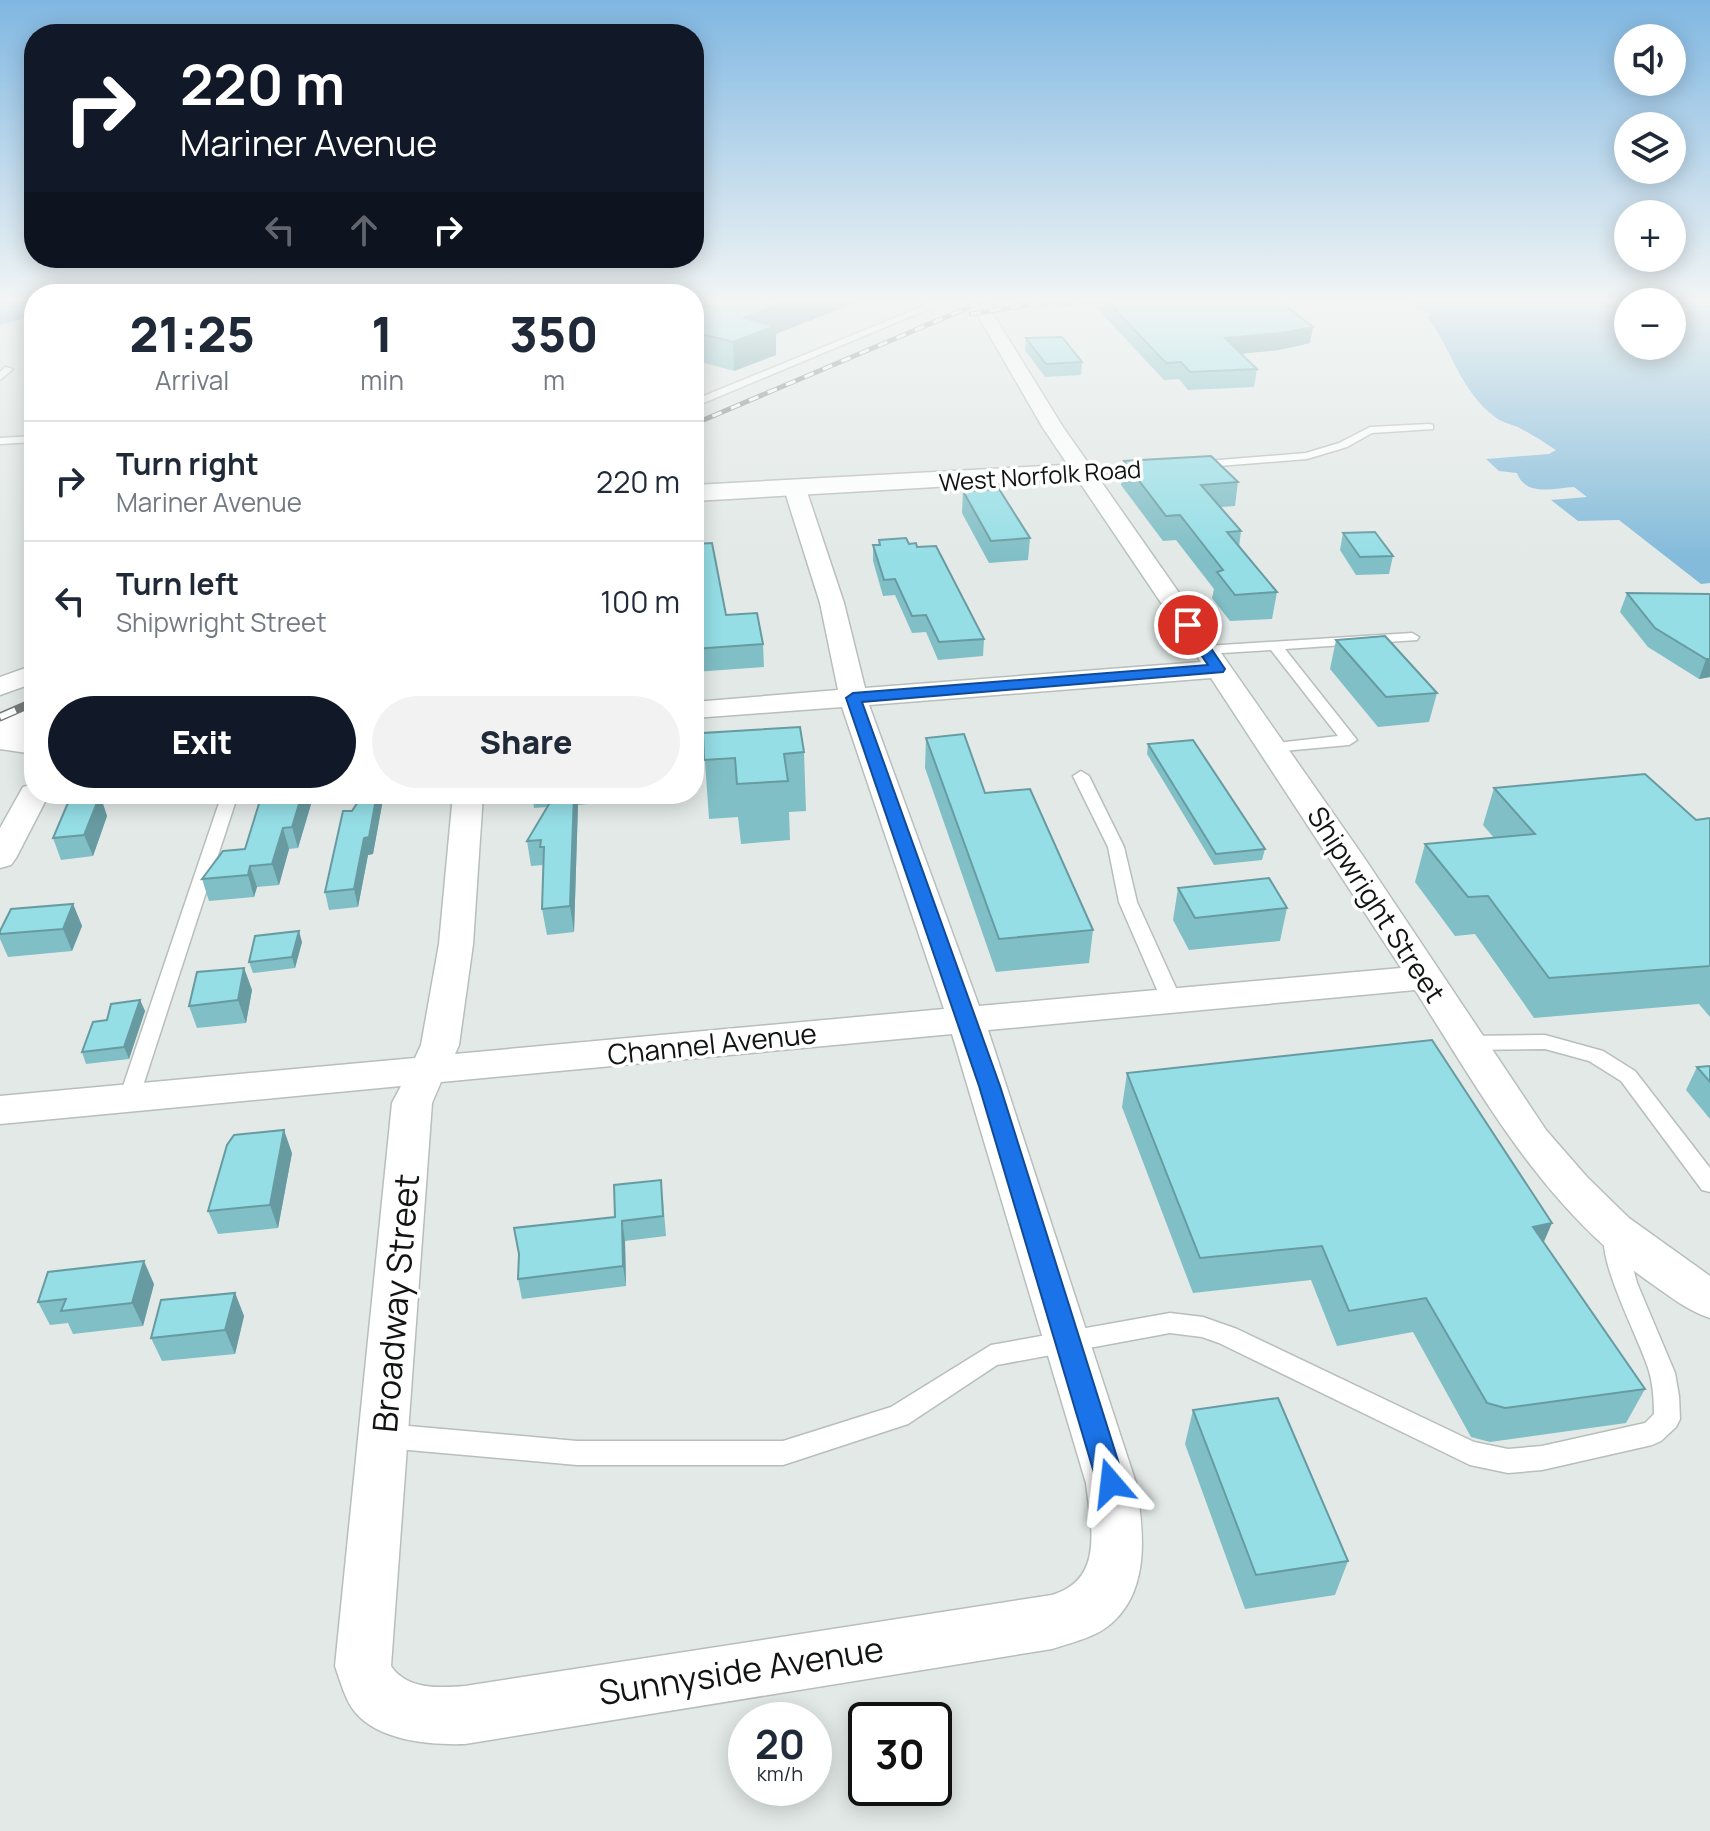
<!DOCTYPE html>
<html lang="en">
<head>
<meta charset="utf-8">
<style>
	:root { --surface:#fff; --page:#f2f2f3; --text:#1f2937; --muted:#747a83; --line:#e0e1e3; --accent:#111827 }
	body { margin:0; font-family:Manrope,sans-serif; background:var(--page); color:var(--text); height:100vh; display:flex; flex-direction:column; font-size:30px; white-space:nowrap }
	* { box-sizing:border-box; margin:0 }
	p { font-size:26px; color:var(--muted) }
	.icon { flex:none; width:44px; height:44px; fill:none; stroke:currentColor; stroke-width:2; stroke-linecap:round; stroke-linejoin:round }
	.map { position:relative; flex:1; overflow:hidden }
	.panel { position:absolute; left:24px; top:284px; width:680px; height:520px; display:flex; flex-direction:column; background:var(--surface); border-radius:32px; box-shadow:0 4px 20px #0003 }
	.panel>* { flex:none }
	.hud { position:absolute; left:24px; top:24px; width:680px; height:244px; border-radius:32px; box-shadow:0 4px 20px #0003; background:#111827; color:#fff; overflow:hidden }
	.tools { position:absolute; left:1614px; top:24px; display:grid; gap:16px }
	.tools a { display:grid; place-items:center; width:72px; height:72px; border-radius:50%; background:var(--surface); box-shadow:0 4px 20px #0003; font-size:40px }
	.speed { position:absolute; left:728px; top:1702px; display:flex; gap:16px; font-size:40px; font-weight:700; text-align:center }
	.speed>* { display:grid; place-content:center; width:104px; height:104px; border-radius:50%; background:var(--surface); box-shadow:0 4px 20px #0003; line-height:1 }
	.speed small { font-size:20px; font-weight:400 }
	.speed .limit { border:4px solid #111; border-radius:12px; background:#fff; color:#111 }
	.pin { position:absolute; display:grid; place-items:center; width:68px; height:68px; color:#fff; margin:-34px; border:4px solid #fff; border-radius:50%; box-shadow:0 2px 8px #0007 }
	.me { position:absolute; width:88px; margin:-44px; rotate:343deg; stroke-linejoin:round; filter:drop-shadow(0 0 6px #0008) }
	.turn { display:flex; align-items:center; gap:28px; height:168px; padding:0 24px; font-size:36px }
	.turn .icon { width:104px; height:104px; stroke-width:2.5 }
	.turn b { display:block; font-size:56px; line-height:68px }
	.lanes { display:flex; align-items:center; height:76px; padding:0 24px; background:#0003; justify-content:center; gap:40px; direction:ltr }
	.lanes .off { opacity:.35 }
	.eta { display:flex; justify-content:space-evenly; align-items:center; height:136px; text-align:center }
	.eta b { font-size:48px; font-weight:800; line-height:56px }
	.cta { display:flex; gap:16px; margin-top:auto; padding:16px 24px }
	.cta a { flex:1; height:92px; border-radius:48px; background:var(--accent); color:#fff; font-size:32px; font-weight:800; line-height:92px; text-align:center }
	.cta a+a { background:var(--page); color:var(--text) }
	ul { padding:0; list-style:none }
	li { display:flex; align-items:center; gap:24px; height:120px; padding:0 24px; border-top:2px solid var(--line) }
	li div { flex:1 }
	li b { display:block; font-size:30px }
	li em { font-style:normal }
	.map>svg:first-child { display:block }
	.water { fill:#84bbda; fill-rule:evenodd }
	.lines { fill:none; stroke-linecap:round; stroke-linejoin:round }
	.lane-casing { stroke:#b8bebc; stroke-width:3 }
	.street-casing { stroke:#b8bebc; stroke-width:3 }
	.secondary-casing { stroke:#b8bebc; stroke-width:3 }
	.lane { fill:#fff; fill-rule:evenodd }
	.street { fill:#fff; fill-rule:evenodd }
	.secondary { fill:#fff; fill-rule:evenodd }
	.rail-far1-casing { stroke:#777b79; stroke-width:5 }
	.rail-casing { stroke:#777b79; stroke-width:9 }
	.rail-far1 { stroke:#fff; stroke-width:3; stroke-dasharray:10; stroke-linecap:butt }
	.rail { stroke:#fff; stroke-width:6; stroke-dasharray:17; stroke-linecap:butt }
	.wall { fill:#80bfc6 }
	.shaded-wall { fill:#689ba1 }
	.building { fill:#95dee6; stroke:#689ba1; stroke-width:2 }
	.route { fill:#1a73e8; stroke:#114b97; stroke-width:2 }
	.labels { text-anchor:middle; dominant-baseline:central; stroke-width:7; stroke-linejoin:round; paint-order:stroke }
	.far-street-label { font-size:24px; fill:#121413; stroke:#fff }
	.street-label { font-size:28px; fill:#121413; stroke:#fff }
	.near-street-label { font-size:34px; fill:#121413; stroke:#fff }
</style>
</head>
<body>
<div class="map">
<svg width="1710" height="1831" viewBox="0 0 1710 1831">
	<rect width="100%" height="100%" fill="#e2e9e7"/>
	<!-- water -->
	<g class="water">
		<path d="M 0,300 L 34,300 L 34,315 L 0,325 Z"/>
		<path d="M 1411,300 L 1710,300 L 1710,583 L 1701,584 L 1619,520 L 1578,521 L 1551,500 L 1587,497 L 1574,487 C 1553,488 1526,497 1517,473 L 1499,471 L 1486,459 L 1549,454 L 1556,450 C 1544,442 1531,434 1518,427 C 1510,424 1501,422 1495,417 C 1461,392 1452,350 1428,318 L 1431,314 L 1413,307 ZM 1628,302 L 1672,302 L 1672,346 L 1628,346 Z"/>
	</g>
	<g class="lines">
		<defs>
			<g id="lane">
				<path d="M 938,300 L 950,300 L 694,407 L 694,400 Z"/>
				<path d="M 5,367 L 13,369 L 0,380 L 0,372 Z"/>
				<path d="M 1429,424 L 1433,425 L 1433,429 L 1372,433 L 1347,447 L 1307,459 L 1194,468 L 1188,465 L 1194,462 L 1306,453 L 1339,443 L 1370,427 Z"/>
				<path d="M 34,436 L 34,442 L 0,444 L 0,438 Z"/>
				<path d="M 1145,465 L 1151,468 L 1149,470 L 1083,475 L 1077,472 L 1083,469 Z"/>
				<path d="M 1412,633 L 1419,637 L 1417,640 L 1285,649 L 1357,740 L 1349,745 L 1272,752 L 1267,750 L 1264,747 L 1267,744 L 1338,736 L 1271,650 L 1206,654 L 1199,650 L 1206,646 Z"/>
				<path d="M 1081,771 L 1089,776 L 1124,847 L 1137,902 L 1181,999 L 1178,1003 L 1171,1005 L 1161,999 L 1119,902 L 1108,847 L 1073,776 Z"/>
				<path d="M 222,794 L 238,794 L 139,1098 L 136,1103 L 122,1103 L 119,1098 Z"/>
				<path d="M 1545,1035 L 1603,1051 L 1635,1071 L 1710,1168 L 1710,1192 L 1702,1190 L 1621,1081 L 1589,1061 L 1545,1049 L 1468,1050 L 1461,1048 L 1458,1043 L 1461,1038 L 1468,1036 Z"/>
				<path d="M 1614,1227 L 1622,1230 L 1625,1236 L 1637,1283 L 1675,1373 L 1679,1396 L 1680,1419 L 1676,1427 L 1661,1441 L 1652,1445 L 1542,1470 L 1508,1473 L 1470,1465 L 1219,1343 L 1202,1337 L 1170,1333 L 997,1365 L 908,1424 L 783,1465 L 577,1465 L 386,1448 L 377,1444 L 373,1436 L 377,1428 L 386,1424 L 577,1441 L 783,1441 L 891,1407 L 991,1345 L 1170,1313 L 1203,1317 L 1237,1329 L 1474,1442 L 1508,1449 L 1542,1446 L 1645,1423 L 1654,1414 C 1654,1400 1653,1385 1649,1371 C 1641,1342 1593,1254 1606,1230 Z"/>
			</g>
			<g id="street">
				<path d="M 985,309 L 993,314 L 1063,427 L 1363,856 L 1546,1130 L 1587,1177 L 1629,1218 L 1710,1276 L 1710,1318 C 1688,1311 1671,1297 1652,1284 C 1544,1209 1484,1098 1415,990 L 988,1030 L 1136,1483 C 1143,1527 1151,1586 1114,1621 C 1098,1637 1073,1642 1052,1649 L 465,1744 C 430,1745 379,1741 355,1712 C 345,1700 340,1680 335,1666 L 392,1103 L 401,1086 L 0,1124 L 0,1096 L 415,1058 L 421,1045 L 439,944 L 453,794 L 483,794 L 473,944 L 459,1045 L 455,1054 L 944,1009 L 842,707 L 694,718 L 694,702 L 838,690 L 820,603 L 784,489 L 795,483 L 806,489 L 844,603 L 865,688 L 1201,662 L 1043,428 L 977,314 ZM 1211,678 L 1401,968 L 979,1006 L 869,705 ZM 952,1034 L 1086,1483 C 1091,1526 1105,1579 1052,1595 L 465,1686 C 439,1688 407,1690 391,1666 L 432,1103 L 441,1082 Z"/>
				<path d="M 34,665 L 34,683 L 0,695 L 0,677 Z"/>
				<path d="M 0,731 L 34,736 L 34,754 L 0,749 Z"/>
				<path d="M 34,784 L 34,794 L 49,794 L 16,858 L 11,865 L 0,868 L 0,828 L 23,787 Z"/>
			</g>
			<g id="secondary">
				<path d="M 1083,464 L 1093,466 L 1097,472 L 1093,478 L 694,501 L 694,485 Z"/>
				<path d="M 34,707 L 34,732 L 0,744 L 0,719 Z"/>
			</g>
		</defs>
		<!-- lane casing -->
		<use href="#lane" class="lane-casing"/>
		<!-- street casing -->
		<use href="#street" class="street-casing"/>
		<!-- secondary casing -->
		<use href="#secondary" class="secondary-casing"/>
		<!-- lane -->
		<use href="#lane" class="lane"/>
		<!-- street -->
		<use href="#street" class="street"/>
		<!-- secondary -->
		<use href="#secondary" class="secondary"/>
		<defs>
			<g id="rail-far1">
				<path d="M 971,314 L 1028,305 L 1135,300"/>
				<path d="M 694,424 L 986,300"/>
			</g>
			<path id="rail" d="M 0,717 L 34,702"/>
		</defs>
		<!-- rail-far1 casing -->
		<use href="#rail-far1" class="rail-far1-casing"/>
		<!-- rail casing -->
		<use href="#rail" class="rail-casing"/>
		<!-- rail-far1 -->
		<use href="#rail-far1" class="rail-far1"/>
		<!-- rail -->
		<use href="#rail" class="rail"/>
	</g>
	<!-- wall -->
	<g class="wall">
		<path d="M 694,300 L 776,334 L 776,355 L 734,371 L 694,360 Z"/>
		<path d="M 1089,300 L 1278,300 L 1310,343 L 1279,350 L 1241,354 L 1257,369 L 1254,387 L 1188,390 L 1179,379 L 1164,380 Z"/>
		<path d="M 1026,338 L 1082,362 L 1081,375 L 1045,377 L 1025,350 Z"/>
		<path d="M 1124,461 L 1238,482 L 1235,506 L 1220,507 L 1241,531 L 1239,547 L 1277,592 L 1272,619 L 1230,621 L 1212,598 L 1214,589 L 1176,540 L 1163,541 L 1121,485 Z"/>
		<path d="M 963,491 L 1030,538 L 1028,560 L 989,563 L 962,513 Z"/>
		<path d="M 1343,533 L 1393,556 L 1389,574 L 1356,575 L 1340,550 Z"/>
		<path d="M 879,540 L 909,544 L 917,547 L 984,639 L 983,656 L 938,660 L 926,632 L 912,633 L 895,595 L 883,596 L 873,561 L 873,545 L 879,545 Z"/>
		<path d="M 694,544 L 726,615 L 763,644 L 764,667 L 694,672 Z"/>
		<path d="M 1627,593 L 1710,594 L 1710,677 L 1699,679 L 1648,647 L 1620,612 Z"/>
		<path d="M 1336,640 L 1437,693 L 1429,722 L 1378,727 L 1330,669 Z"/>
		<path d="M 703,733 L 804,752 L 806,811 L 789,812 L 790,840 L 741,844 L 738,817 L 709,819 Z"/>
		<path d="M 926,738 L 985,793 L 1093,930 L 1089,963 L 996,972 L 925,768 Z"/>
		<path d="M 1148,744 L 1265,849 L 1262,860 L 1214,865 L 1147,754 Z"/>
		<path d="M 1494,788 L 1696,820 L 1710,818 L 1710,1017 L 1699,1004 L 1534,1018 L 1475,934 L 1455,936 L 1415,882 L 1425,844 L 1494,838 L 1483,825 Z"/>
		<path d="M 188,794 L 219,794 L 217,800 L 190,802 Z"/>
		<path d="M 262,794 L 314,794 L 298,848 L 289,849 L 279,885 L 257,887 L 254,897 L 209,901 L 202,879 L 245,849 Z"/>
		<path d="M 363,794 L 384,794 L 373,854 L 368,855 L 358,907 L 329,910 L 325,892 L 352,811 Z"/>
		<path d="M 532,794 L 597,794 L 597,803 L 578,805 L 574,932 L 547,935 L 542,909 L 543,865 L 531,866 L 527,841 L 547,807 L 534,808 Z"/>
		<path d="M 100,795 L 107,816 L 93,856 L 61,860 L 53,838 Z"/>
		<path d="M 1178,888 L 1287,908 L 1280,941 L 1189,950 L 1173,920 Z"/>
		<path d="M 73,904 L 82,926 L 72,951 L 8,957 L 0,939 L 0,931 Z"/>
		<path d="M 302,942 L 295,968 L 253,973 L 249,962 Z"/>
		<path d="M 244,968 L 252,990 L 246,1023 L 197,1028 L 189,1006 Z"/>
		<path d="M 140,1000 L 145,1011 L 129,1059 L 86,1064 L 82,1052 L 107,1020 Z"/>
		<path d="M 1710,1066 L 1710,1119 L 1686,1090 L 1697,1067 Z"/>
		<path d="M 1127,1073 L 1543,1242 L 1645,1389 L 1626,1423 L 1490,1442 L 1471,1437 L 1413,1332 L 1337,1346 L 1311,1280 L 1193,1293 L 1122,1107 Z"/>
		<path d="M 292,1153 L 278,1228 L 218,1234 L 208,1211 Z"/>
		<path d="M 663,1200 L 666,1236 L 625,1241 L 626,1286 L 522,1299 L 518,1279 L 615,1217 Z"/>
		<path d="M 154,1284 L 143,1326 L 73,1334 L 68,1323 L 50,1325 L 38,1302 Z"/>
		<path d="M 235,1293 L 244,1316 L 235,1354 L 162,1361 L 151,1338 Z"/>
		<path d="M 1193,1410 L 1348,1561 L 1335,1595 L 1245,1609 L 1185,1444 Z"/>
	</g>
	<!-- shaded-wall -->
	<g class="shaded-wall">
		<path d="M 791,300 L 862,300 L 776,334 L 776,355 L 734,371 L 733,342 L 744,318 Z"/>
		<path d="M 1313,327 L 1310,343 L 1279,350 L 1223,355 L 1225,338 Z"/>
		<path d="M 1706,659 L 1710,659 L 1710,677 L 1699,679 Z"/>
		<path d="M 302,794 L 314,794 L 298,848 L 292,827 Z"/>
		<path d="M 377,794 L 384,794 L 373,854 L 368,855 L 358,907 L 354,889 L 364,838 Z"/>
		<path d="M 574,794 L 576,794 L 578,805 L 574,932 L 570,906 Z"/>
		<path d="M 100,795 L 107,816 L 93,856 L 84,835 Z"/>
		<path d="M 283,828 L 289,849 L 279,885 L 272,864 Z"/>
		<path d="M 250,866 L 257,887 L 254,897 L 248,875 Z"/>
		<path d="M 73,904 L 82,926 L 72,951 L 63,929 Z"/>
		<path d="M 299,931 L 302,942 L 295,968 L 292,957 Z"/>
		<path d="M 244,968 L 252,990 L 246,1023 L 238,1000 Z"/>
		<path d="M 140,1000 L 145,1011 L 129,1059 L 124,1047 Z"/>
		<path d="M 284,1130 L 292,1153 L 278,1228 L 270,1205 Z"/>
		<path d="M 622,1221 L 625,1241 L 626,1286 L 623,1266 Z"/>
		<path d="M 1552,1223 L 1537,1258 L 1533,1227 Z"/>
		<path d="M 144,1261 L 154,1284 L 143,1326 L 132,1303 Z"/>
		<path d="M 235,1293 L 244,1316 L 235,1354 L 225,1330 Z"/>
	</g>
	<!-- building -->
	<g class="building">
		<path d="M 694,300 L 791,300 L 744,318 L 775,326 L 733,342 L 694,332 Z"/>
		<path d="M 1106,300 L 1278,300 L 1313,327 L 1282,333 L 1225,338 L 1257,369 L 1190,372 L 1181,362 L 1166,363 Z"/>
		<path d="M 1062,337 L 1082,362 L 1046,364 L 1026,338 Z"/>
		<path d="M 1211,456 L 1238,482 L 1201,485 L 1241,531 L 1227,532 L 1277,592 L 1235,595 L 1217,572 L 1223,570 L 1180,515 L 1166,516 L 1124,461 Z"/>
		<path d="M 999,489 L 1030,538 L 991,541 L 963,491 Z"/>
		<path d="M 1375,532 L 1393,556 L 1360,557 L 1343,533 Z"/>
		<path d="M 906,538 L 909,544 L 916,543 L 917,547 L 936,546 L 984,639 L 939,642 L 926,615 L 912,616 L 895,579 L 884,580 L 873,545 L 880,545 L 879,540 Z"/>
		<path d="M 712,543 L 726,615 L 757,613 L 763,644 L 694,649 L 694,544 Z"/>
		<path d="M 1627,593 L 1710,594 L 1710,659 L 1706,659 L 1655,628 Z"/>
		<path d="M 1385,636 L 1437,693 L 1386,697 L 1336,640 Z"/>
		<path d="M 800,727 L 804,752 L 784,754 L 788,781 L 737,784 L 735,758 L 704,760 L 703,733 Z"/>
		<path d="M 964,734 L 985,793 L 1030,789 L 1093,930 L 999,939 L 926,738 Z"/>
		<path d="M 1193,740 L 1265,849 L 1216,854 L 1148,744 Z"/>
		<path d="M 1645,774 L 1696,820 L 1710,818 L 1710,966 L 1549,978 L 1488,896 L 1468,897 L 1425,844 L 1535,834 L 1494,788 Z"/>
		<path d="M 262,794 L 302,794 L 292,827 L 283,828 L 272,864 L 250,866 L 248,875 L 202,879 L 223,851 L 245,849 Z"/>
		<path d="M 363,794 L 377,794 L 369,837 L 364,838 L 354,889 L 325,892 L 343,811 L 352,811 Z"/>
		<path d="M 555,794 L 574,794 L 570,906 L 542,909 L 544,847 L 540,847 L 541,840 L 527,841 Z"/>
		<path d="M 100,795 L 84,835 L 53,838 L 70,798 Z"/>
		<path d="M 1269,878 L 1287,908 L 1195,918 L 1178,888 Z"/>
		<path d="M 73,904 L 63,929 L 0,934 L 0,931 L 11,909 Z"/>
		<path d="M 299,931 L 292,957 L 249,962 L 255,936 Z"/>
		<path d="M 244,968 L 238,1000 L 189,1006 L 197,972 Z"/>
		<path d="M 140,1000 L 124,1047 L 82,1052 L 93,1022 L 107,1020 L 111,1004 Z"/>
		<path d="M 1432,1040 L 1552,1223 L 1533,1227 L 1645,1389 L 1505,1408 L 1487,1403 L 1426,1298 L 1349,1311 L 1322,1246 L 1200,1258 L 1127,1073 Z"/>
		<path d="M 1710,1066 L 1710,1082 L 1697,1067 Z"/>
		<path d="M 284,1130 L 270,1205 L 208,1211 L 227,1145 L 234,1135 Z"/>
		<path d="M 661,1180 L 663,1216 L 622,1221 L 623,1266 L 518,1279 L 519,1254 L 514,1228 L 615,1217 L 614,1185 Z"/>
		<path d="M 144,1261 L 132,1303 L 61,1311 L 66,1299 L 38,1302 L 48,1272 Z"/>
		<path d="M 235,1293 L 225,1330 L 151,1338 L 161,1300 Z"/>
		<path d="M 1278,1398 L 1348,1561 L 1256,1575 L 1193,1410 Z"/>
	</g>
	<!-- sky -->
	<linearGradient id="sky" x2="0" y2="1"><stop stop-color="#80b7e2"/><stop offset="0.54" stop-color="#f2f5f4"/><stop offset="1" stop-color="#f2f5f4" stop-opacity="0"/></linearGradient>
	<rect width="1710" height="557" fill="url(#sky)"/>
	<!-- route -->
	<path class="route" d="M 1188,621 L 1193,622 L 1225,669 L 1223,672 L 862,702 L 1000,1086 L 1125,1483 L 1121,1491 L 1111,1495 L 1101,1491 L 1097,1483 L 979,1086 L 846,698 L 853,693 L 1208,665 L 1181,625 Z"/>
	<g class="labels">
		<!-- far-street labels -->
		<g class="far-street-label">
			<text transform="translate(1040 475) rotate(-4)">West Norfolk Road</text>
		</g>
		<!-- street labels -->
		<g class="street-label">
			<text transform="translate(1377 904) rotate(57)">Shipwright Street</text>
			<text transform="translate(712 1043) rotate(-6)">Channel Avenue</text>
		</g>
		<!-- near-street labels -->
		<g class="near-street-label">
			<text transform="translate(395 1303) rotate(-85)">Broadway Street</text>
			<text transform="translate(741 1670) rotate(-9)">Sunnyside Avenue</text>
		</g>
	</g>
</svg>
<div class="tools">
<a><svg class="icon" aria-label="sound" viewBox="0 0 24 24"><path d="M4 9h4l5-4v14l-5-4H4zM17 9q2 3 0 6"/></svg></a>
<a><svg class="icon" aria-label="layers" viewBox="0 0 24 24"><path d="M12 4l9 5-9 5-9-5zM3 14l9 5 9-5"/></svg></a>
<a>+</a>
<a>−</a>
</div>
<div class="speed"><div>20<small>km/h</small></div><div class="limit">30</div></div>
<div class="pin" style="left:1188px;top:625px;background:#d93025"><svg class="icon" aria-label="arrive" viewBox="0 0 24 24"><path d="M6 21V4h12l-3 4 3 4H6"/></svg></div>
<svg class="me" style="left:1111px;top:1483px" viewBox="-20 -20 40 40"><path d="M0-17L14 15 0 8-14 15z" fill="#1a73e8" stroke="#fff" stroke-width="4"/></svg>
<div class="hud">
<div class="turn"><svg class="icon" aria-label="right" viewBox="0 0 24 24"><path d="M7 20v-9h11M14 6l5 5-5 5"/></svg><div><b>220 m</b>Mariner Avenue</div></div>
<div class="lanes"><svg class="icon off" aria-label="left" viewBox="0 0 24 24"><path d="M17 20v-9H6M10 6l-5 5 5 5"/></svg><svg class="icon off" aria-label="ahead" viewBox="0 0 24 24"><path d="M12 20V5M6 11l6-6 6 6"/></svg><svg class="icon" aria-label="right" viewBox="0 0 24 24"><path d="M7 20v-9h11M14 6l5 5-5 5"/></svg></div>
</div>
<section class="panel">
<div class="eta">
<div><b>21:25</b><p>Arrival</p></div>
<div><b>1</b><p>min</p></div>
<div><b>350</b><p>m</p></div>
</div>
<ul>
<li><svg class="icon" aria-label="right" viewBox="0 0 24 24"><path d="M7 20v-9h11M14 6l5 5-5 5"/></svg><div><b>Turn right</b><p>Mariner Avenue</p></div><em>220 m</em></li>
<li><svg class="icon" aria-label="left" viewBox="0 0 24 24"><path d="M17 20v-9H6M10 6l-5 5 5 5"/></svg><div><b>Turn left</b><p>Shipwright Street</p></div><em>100 m</em></li>
</ul>
<div class="cta"><a>Exit</a><a>Share</a></div>
</section>
</div>
</body>
</html>
